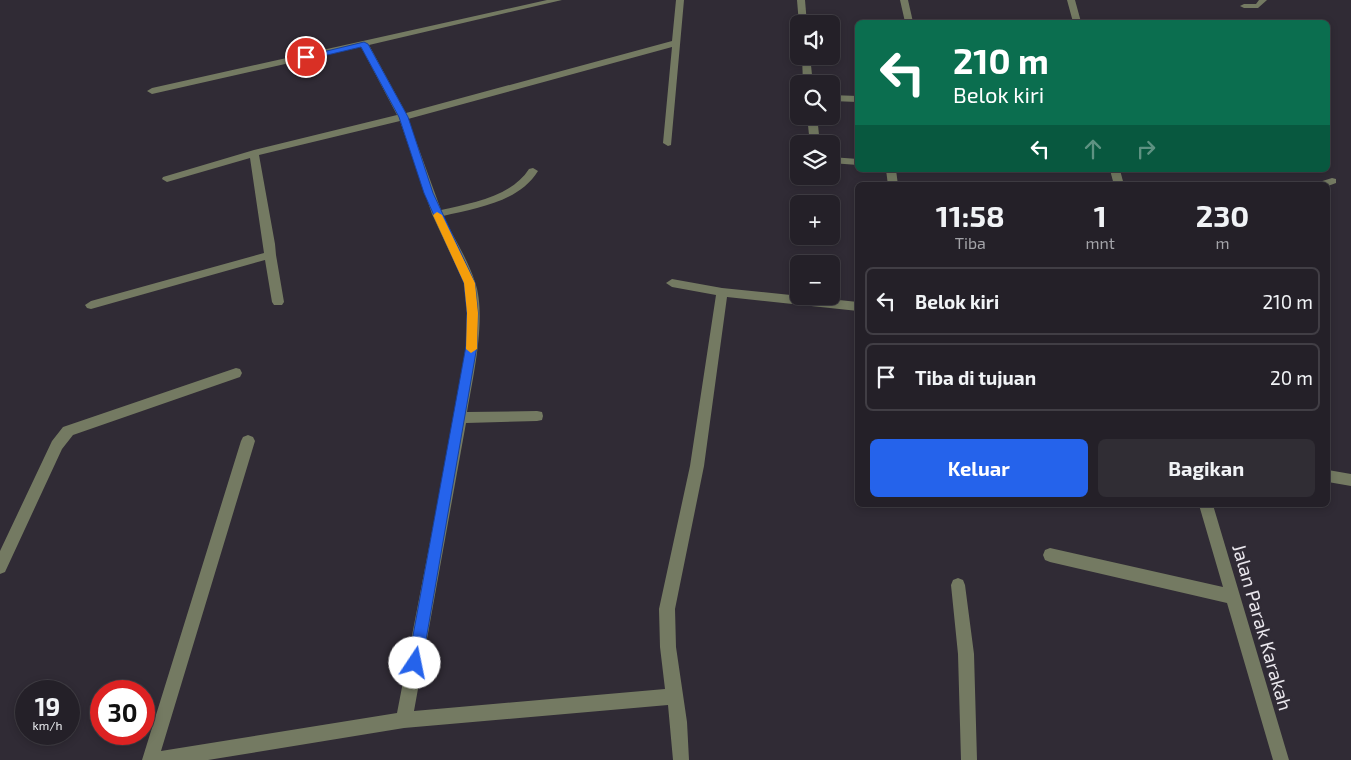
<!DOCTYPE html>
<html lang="id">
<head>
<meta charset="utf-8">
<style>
	:root { --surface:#242028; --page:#302d34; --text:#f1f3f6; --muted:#a3a3a8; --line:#413e45; --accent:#2563eb }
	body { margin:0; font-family:"Exo 2",sans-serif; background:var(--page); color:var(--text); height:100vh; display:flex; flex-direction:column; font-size:19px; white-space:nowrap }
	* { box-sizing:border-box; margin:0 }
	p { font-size:16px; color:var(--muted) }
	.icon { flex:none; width:28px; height:28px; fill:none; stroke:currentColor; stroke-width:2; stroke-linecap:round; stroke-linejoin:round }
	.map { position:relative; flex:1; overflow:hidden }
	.details { position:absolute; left:855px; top:182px; width:475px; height:325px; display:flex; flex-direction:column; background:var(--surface); border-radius:8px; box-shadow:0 2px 8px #0003,0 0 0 1px var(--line) }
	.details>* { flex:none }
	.guide { position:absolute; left:855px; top:20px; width:475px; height:152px; border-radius:8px; box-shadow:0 2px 8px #0003,0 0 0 1px var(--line); background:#0b6e4f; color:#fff; overflow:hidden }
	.controls { position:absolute; left:790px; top:15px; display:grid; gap:10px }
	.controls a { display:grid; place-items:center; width:50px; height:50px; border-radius:8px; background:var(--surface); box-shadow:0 2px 8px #0003,0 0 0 1px var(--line); font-size:25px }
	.speed { position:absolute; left:15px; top:680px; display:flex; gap:10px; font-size:25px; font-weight:700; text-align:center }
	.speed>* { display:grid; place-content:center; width:65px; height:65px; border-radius:50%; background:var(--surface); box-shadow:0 2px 8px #0003,0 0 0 1px var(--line); line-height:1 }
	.speed small { font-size:12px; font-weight:400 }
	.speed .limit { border:8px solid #d22; background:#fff; color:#111 }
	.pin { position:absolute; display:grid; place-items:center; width:42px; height:42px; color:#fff; margin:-21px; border:2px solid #fff; border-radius:50%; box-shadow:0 1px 5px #0007 }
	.me { position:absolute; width:55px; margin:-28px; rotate:11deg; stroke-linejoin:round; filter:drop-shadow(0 0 4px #0008) }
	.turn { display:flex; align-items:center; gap:18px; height:105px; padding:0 15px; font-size:22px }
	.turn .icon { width:65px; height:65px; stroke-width:2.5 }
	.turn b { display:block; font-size:35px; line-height:42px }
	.lanes { display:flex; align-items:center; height:48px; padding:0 15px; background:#0003; justify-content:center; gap:25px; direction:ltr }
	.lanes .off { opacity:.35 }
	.eta { display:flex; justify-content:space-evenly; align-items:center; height:85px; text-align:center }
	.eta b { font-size:30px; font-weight:700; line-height:35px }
	.primary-button { display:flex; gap:10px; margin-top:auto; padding:10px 15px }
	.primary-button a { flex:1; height:58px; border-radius:8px; background:var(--accent); color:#fff; font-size:20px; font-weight:700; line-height:58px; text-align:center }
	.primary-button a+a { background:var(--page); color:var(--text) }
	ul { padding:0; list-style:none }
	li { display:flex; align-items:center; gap:15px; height:68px; margin:0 10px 8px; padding:0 5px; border:2px solid var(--line); border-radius:8px }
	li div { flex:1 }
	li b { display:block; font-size:19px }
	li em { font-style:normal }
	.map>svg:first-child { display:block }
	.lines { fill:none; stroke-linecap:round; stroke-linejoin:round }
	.minor { fill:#747a62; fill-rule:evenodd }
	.route { fill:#2563eb; stroke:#184099 }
	.slow { fill:#f59e0b }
	.labels { text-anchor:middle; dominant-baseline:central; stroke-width:5; stroke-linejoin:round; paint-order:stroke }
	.near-street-label { font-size:19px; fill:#eae7ed; stroke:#302b35 }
</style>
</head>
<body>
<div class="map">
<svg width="1351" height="760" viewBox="0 0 1351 760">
	<rect width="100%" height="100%" fill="#302b35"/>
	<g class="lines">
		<!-- minor -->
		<g class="minor">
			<path d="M 547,0 L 562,0 L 369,45 L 406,113 L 672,41 L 676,0 L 684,0 L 671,145 L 668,146 L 663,143 L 672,47 L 408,119 L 441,210 C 471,203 511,197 529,169 L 533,168 L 538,171 C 519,202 477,208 443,216 C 454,238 468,260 475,282 C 487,316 473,377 467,412 L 537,411 L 542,412 L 543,416 L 542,420 L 537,421 L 466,423 L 414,711 L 665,689 L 660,647 L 659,609 L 690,466 L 716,295 L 672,287 L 666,283 L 672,279 L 722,288 L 858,302 L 858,311 L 727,297 L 704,466 L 675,609 L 676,647 L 687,722 L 689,760 L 673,760 L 668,705 L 404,728 L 208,760 L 142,760 L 241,441 L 243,437 L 248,435 L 253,437 L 255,441 L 161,751 L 397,713 L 454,418 L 466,346 L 467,313 L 464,283 L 432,214 L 400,121 L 259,155 L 275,244 L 276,255 L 284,302 L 282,305 L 274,305 L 272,302 L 265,260 L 91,309 L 87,308 L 85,305 L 91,301 L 264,253 L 250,158 L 167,182 L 162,179 L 163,177 L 254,150 L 397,115 L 361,47 L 152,94 L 147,91 L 152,88 Z"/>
			<path d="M 797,0 L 805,0 L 807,24 L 799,24 Z"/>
			<path d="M 900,0 L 908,0 L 913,22 L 905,22 Z"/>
			<path d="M 1067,0 L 1075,0 L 1081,22 L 1073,22 Z"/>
			<path d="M 1259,0 L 1267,0 L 1258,8 L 1244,8 L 1240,6 L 1244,4 L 1256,4 Z"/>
			<path d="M 802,56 L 810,56 L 813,84 L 803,84 Z"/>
			<path d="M 831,95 L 858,96 L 858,102 L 831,101 Z"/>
			<path d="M 807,116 L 817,116 L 820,144 L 810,144 Z"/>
			<path d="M 831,157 L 858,159 L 858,165 L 831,163 Z"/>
			<path d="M 886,170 L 896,170 L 898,185 L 888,185 Z"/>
			<path d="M 1110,170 L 1120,170 L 1124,185 L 1114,185 Z"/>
			<path d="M 1332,178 L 1336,179 L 1336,183 L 1328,186 L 1315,185 L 1316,183 Z"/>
			<path d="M 236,368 L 240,369 L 242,373 L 240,377 L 73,435 L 62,449 L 5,572 L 0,574 L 0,551 L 52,441 L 63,427 Z"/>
			<path d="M 1328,470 L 1351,474 L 1351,486 L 1328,482 Z"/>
			<path d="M 1199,505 L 1213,505 L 1289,760 L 1273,760 L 1227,603 L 1050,562 L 1045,560 L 1043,555 L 1045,550 L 1050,548 L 1223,587 Z"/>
			<path d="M 958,578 L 963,580 L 965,585 L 974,654 L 977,760 L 961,760 L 958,654 L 951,585 L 953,580 Z"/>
		</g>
	</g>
	<!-- route -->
	<path class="route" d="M 364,42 L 368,44 L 408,117 L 433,193 L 475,283 L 478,313 L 477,346 L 422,663 L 420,668 L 415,670 L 410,668 L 408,663 L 466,346 L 467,313 L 464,283 L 424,193 L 399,117 L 361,47 L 306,60 L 302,57 Z"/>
	<!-- slow -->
	<path class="slow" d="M 437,212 L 442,215 L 475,283 L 478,313 L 477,349 L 471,353 L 466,349 L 467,313 L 464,283 L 433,215 Z"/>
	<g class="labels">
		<!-- near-street labels -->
		<g class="near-street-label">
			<text transform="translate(1263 627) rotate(74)">Jalan Parak Karakah</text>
		</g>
	</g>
</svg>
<div class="controls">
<a><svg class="icon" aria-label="sound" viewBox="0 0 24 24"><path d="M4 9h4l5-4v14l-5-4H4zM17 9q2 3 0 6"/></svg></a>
<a><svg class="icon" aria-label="search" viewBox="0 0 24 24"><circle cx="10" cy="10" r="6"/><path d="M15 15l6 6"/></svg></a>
<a><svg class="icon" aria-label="layers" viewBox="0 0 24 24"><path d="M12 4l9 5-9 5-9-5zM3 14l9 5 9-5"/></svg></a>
<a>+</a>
<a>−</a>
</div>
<div class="speed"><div>19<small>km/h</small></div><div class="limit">30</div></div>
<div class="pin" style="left:306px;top:57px;background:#d93025"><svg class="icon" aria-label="arrive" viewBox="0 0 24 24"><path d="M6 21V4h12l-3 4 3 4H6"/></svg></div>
<svg class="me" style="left:415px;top:663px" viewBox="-20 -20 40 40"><circle r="19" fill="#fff"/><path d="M0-13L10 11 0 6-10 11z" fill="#2563eb"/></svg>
<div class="guide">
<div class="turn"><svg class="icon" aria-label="left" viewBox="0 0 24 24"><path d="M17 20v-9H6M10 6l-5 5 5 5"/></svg><div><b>210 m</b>Belok kiri</div></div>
<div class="lanes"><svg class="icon" aria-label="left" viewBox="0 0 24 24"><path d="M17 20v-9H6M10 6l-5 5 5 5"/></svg><svg class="icon off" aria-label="ahead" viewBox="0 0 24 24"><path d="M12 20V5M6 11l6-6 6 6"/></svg><svg class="icon off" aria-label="right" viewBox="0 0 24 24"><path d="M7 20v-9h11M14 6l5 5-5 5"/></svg></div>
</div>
<section class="details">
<div class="eta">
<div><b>11:58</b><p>Tiba</p></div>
<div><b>1</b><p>mnt</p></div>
<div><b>230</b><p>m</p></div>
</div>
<ul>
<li><svg class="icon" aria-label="left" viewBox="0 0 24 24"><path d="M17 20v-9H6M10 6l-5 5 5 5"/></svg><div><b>Belok kiri</b></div><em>210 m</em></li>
<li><svg class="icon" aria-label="arrive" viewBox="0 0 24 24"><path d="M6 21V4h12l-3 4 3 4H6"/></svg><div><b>Tiba di tujuan</b></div><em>20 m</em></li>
</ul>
<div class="primary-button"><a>Keluar</a><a>Bagikan</a></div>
</section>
</div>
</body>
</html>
